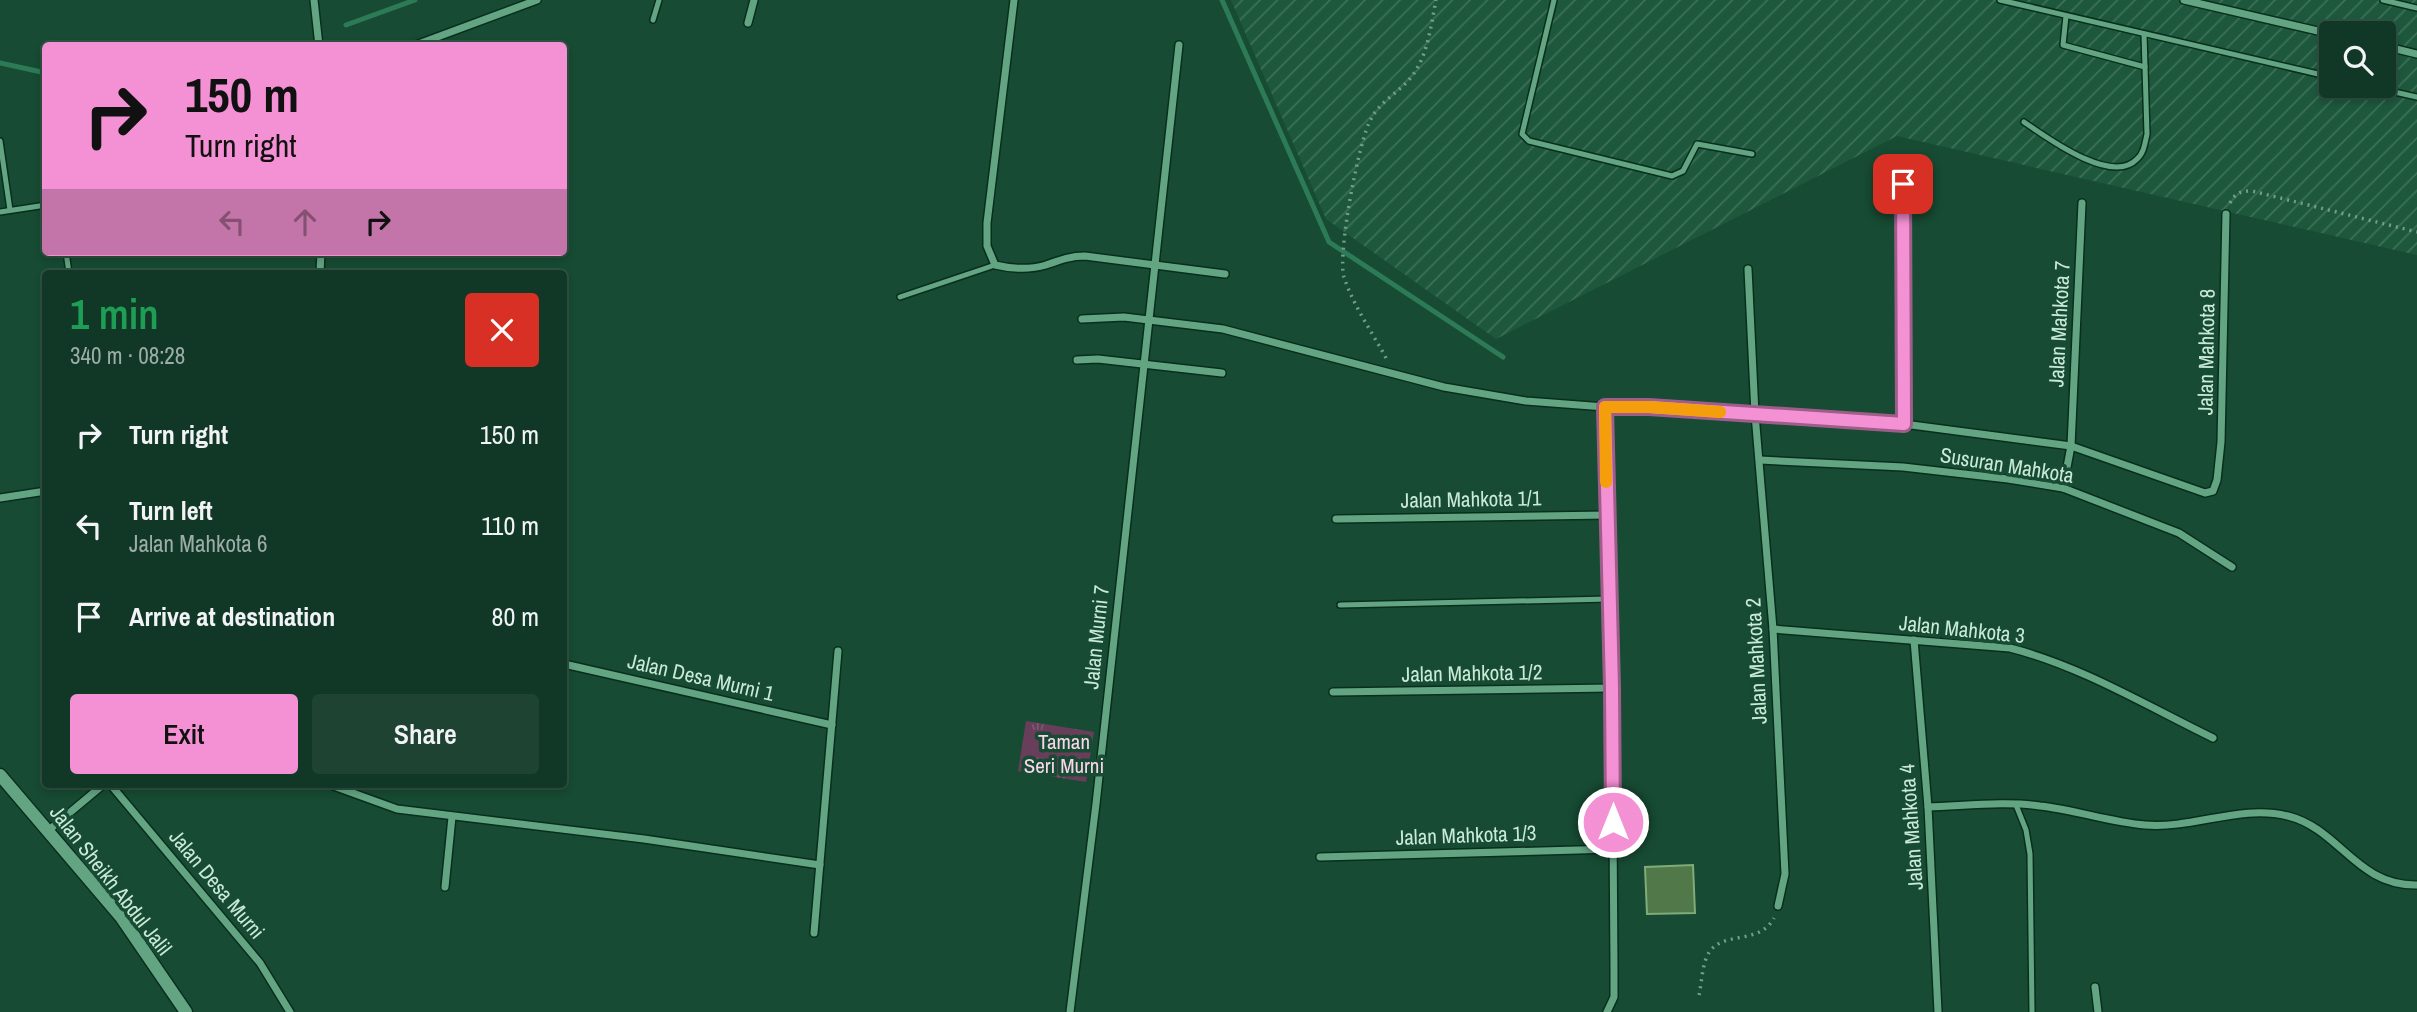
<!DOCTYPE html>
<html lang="en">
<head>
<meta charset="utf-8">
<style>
	:root { --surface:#113826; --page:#1e4332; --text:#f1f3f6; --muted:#9caca7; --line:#305243; --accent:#f491d4 }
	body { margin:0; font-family:"Archivo Narrow",sans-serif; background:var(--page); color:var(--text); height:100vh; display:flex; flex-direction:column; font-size:26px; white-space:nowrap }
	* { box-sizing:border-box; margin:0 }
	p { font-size:23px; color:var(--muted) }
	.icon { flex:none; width:38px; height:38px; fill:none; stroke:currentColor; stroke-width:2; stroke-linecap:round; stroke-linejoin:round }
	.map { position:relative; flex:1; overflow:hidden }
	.panel { position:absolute; left:42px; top:270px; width:525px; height:518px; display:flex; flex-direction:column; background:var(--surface); border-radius:7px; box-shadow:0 4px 10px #0003,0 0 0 2px var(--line) }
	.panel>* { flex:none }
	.guide { position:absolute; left:42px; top:42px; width:525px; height:214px; border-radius:7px; box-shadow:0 4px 10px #0003,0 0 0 2px var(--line); background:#f491d4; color:#111; overflow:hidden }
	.tools { position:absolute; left:2319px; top:21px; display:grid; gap:14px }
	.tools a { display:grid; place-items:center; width:77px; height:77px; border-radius:7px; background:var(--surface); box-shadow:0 4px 10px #0003,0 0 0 2px var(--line); font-size:35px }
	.pin { position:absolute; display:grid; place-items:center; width:60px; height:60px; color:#fff; margin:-30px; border-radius:14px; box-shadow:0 4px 10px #0006 }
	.me { position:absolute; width:77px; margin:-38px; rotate:0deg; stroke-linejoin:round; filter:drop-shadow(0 0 5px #0008) }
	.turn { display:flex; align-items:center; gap:24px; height:147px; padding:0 28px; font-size:32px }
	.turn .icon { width:91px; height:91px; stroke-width:2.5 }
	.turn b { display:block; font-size:49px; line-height:60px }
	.lanes { display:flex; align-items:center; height:66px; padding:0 28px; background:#0003; justify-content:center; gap:35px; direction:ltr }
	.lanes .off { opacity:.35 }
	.round { display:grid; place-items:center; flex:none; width:74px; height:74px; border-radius:7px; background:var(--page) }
	.overview { display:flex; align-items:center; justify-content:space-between; height:119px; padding:0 28px }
	h1 { font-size:42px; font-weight:600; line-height:52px; color:#1e9e55 }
	.cta { display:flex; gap:14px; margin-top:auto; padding:14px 28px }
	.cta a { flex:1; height:80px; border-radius:7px; background:var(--accent); color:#111; font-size:28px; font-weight:600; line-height:80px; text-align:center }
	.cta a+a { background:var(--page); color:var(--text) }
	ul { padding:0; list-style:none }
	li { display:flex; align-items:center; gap:21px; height:91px; padding:0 28px }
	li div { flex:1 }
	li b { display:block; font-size:26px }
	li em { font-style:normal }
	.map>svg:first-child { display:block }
	.industrial { fill:url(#industrial-furrows); fill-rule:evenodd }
	.park { fill:url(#park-tufts) }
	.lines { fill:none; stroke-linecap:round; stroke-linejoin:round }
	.stream { stroke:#2d7a57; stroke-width:5 }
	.building { fill:#507848; stroke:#81ab79; stroke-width:2 }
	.service-casing { stroke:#0a2e1e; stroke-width:8 }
	.minor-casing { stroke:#0a2e1e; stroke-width:10 }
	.tertiary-casing { stroke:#0a2e1e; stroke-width:15 }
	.path { stroke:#749e89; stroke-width:3.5; stroke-dasharray:2 5; stroke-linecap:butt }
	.service { stroke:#63a583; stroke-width:5 }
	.minor { stroke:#63a583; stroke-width:7 }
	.tertiary { stroke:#63a583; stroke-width:12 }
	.route-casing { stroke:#9f5e8a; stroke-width:18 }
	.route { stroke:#f491d4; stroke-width:12 }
	.slow { stroke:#f59e0b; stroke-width:12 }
	.labels { text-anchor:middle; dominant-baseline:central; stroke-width:7; stroke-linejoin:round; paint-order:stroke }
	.street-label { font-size:21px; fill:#caead8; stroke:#174b33 }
	.park-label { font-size:21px; fill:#fad6ec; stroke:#174b33 }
</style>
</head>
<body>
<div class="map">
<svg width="2417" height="1012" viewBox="0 0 2417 1012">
	<defs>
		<pattern id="industrial-furrows" width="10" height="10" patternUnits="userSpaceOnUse" patternTransform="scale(1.75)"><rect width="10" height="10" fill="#1d583d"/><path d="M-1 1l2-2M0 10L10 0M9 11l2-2" fill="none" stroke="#3c7058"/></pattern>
		<pattern id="park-tufts" width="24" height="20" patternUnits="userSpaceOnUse" patternTransform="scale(1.75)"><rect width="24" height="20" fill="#683e5a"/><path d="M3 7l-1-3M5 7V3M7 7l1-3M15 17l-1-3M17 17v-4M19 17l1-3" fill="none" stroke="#7c5a71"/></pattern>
	</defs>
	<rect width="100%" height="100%" fill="#174b33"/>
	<!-- industrial -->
	<path class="industrial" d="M 1231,0 L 2417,0 L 2417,255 L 1897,136 L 1496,339 L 1326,219 ZM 2331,33 L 2384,33 L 2384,86 L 2331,86 Z"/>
	<!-- park -->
	<path class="park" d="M 1026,721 L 1094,732 L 1086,782 L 1018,771 Z"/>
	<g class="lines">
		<!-- stream -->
		<g class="stream">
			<path d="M 1222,0 L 1329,242 L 1503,357"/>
			<path d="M 346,25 L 415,0"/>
			<path d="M 288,46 L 289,45"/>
			<path d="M 0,63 L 46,73"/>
		</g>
	</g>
	<!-- building -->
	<path class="building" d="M 1693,865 L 1695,913 L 1647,914 L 1645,867 Z"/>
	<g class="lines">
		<defs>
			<g id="service">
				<path d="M 1554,0 L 1522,134 L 1529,141 L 1672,176 L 1683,171 L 1697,144 L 1752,154"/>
				<path d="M 2000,0 L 2331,77"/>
				<path d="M 2383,0 L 2417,8"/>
				<path d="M 2066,16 L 2063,45 L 2145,67"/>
				<path d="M 653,20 L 659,0"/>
				<path d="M 2368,86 L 2417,97"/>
				<path d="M 2024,122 C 2046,137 2112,186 2137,159 C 2144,153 2145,143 2147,134 L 2144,34"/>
				<path d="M 0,141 L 10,210"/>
				<path d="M 0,212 L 46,205"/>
				<path d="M 66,252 L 69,273"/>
				<path d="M 900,297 L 995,265"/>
				<path d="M 1340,605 L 1609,599"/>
				<path d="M 2016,805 L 2026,830 L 2030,854 L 2032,1012"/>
			</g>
			<g id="minor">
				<path d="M 314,0 L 319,46"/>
				<path d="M 1014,0 L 987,223 L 987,246 L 995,265 C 1012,269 1029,270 1046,265 C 1060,260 1070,256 1085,256 L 1225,274"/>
				<path d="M 2184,0 L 2331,34"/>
				<path d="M 748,23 L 754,0"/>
				<path d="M 413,46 L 537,0"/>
				<path d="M 2384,46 L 2417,54"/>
				<path d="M 1903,184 L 1904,424"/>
				<path d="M 1748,269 L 1755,414 L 1773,629 L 1785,874 L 1778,906"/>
				<path d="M 320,273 L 321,252"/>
				<path d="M 1082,319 L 1124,317 L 1223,329 L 1444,387 L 1526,401 L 1605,407 L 1649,407 L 1904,424 L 2071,446 L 2205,493 L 2213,491 L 2217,480 L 2221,442 L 2226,214"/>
				<path d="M 1077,360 L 1098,359 L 1222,373"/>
				<path d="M 1605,407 L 1612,688 L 1614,966 L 1614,997 L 1607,1012"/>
				<path d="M 1760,460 L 1903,467 L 2008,479 L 2063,488 L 2179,533 L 2232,567"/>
				<path d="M 2063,488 L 2071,446 L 2082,203"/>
				<path d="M 0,498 L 46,491"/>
				<path d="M 1336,519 L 1607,515"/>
				<path d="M 1773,629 L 2010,648 C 2081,666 2147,706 2213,738"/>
				<path d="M 1914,640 L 1928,807 L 1938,1012"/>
				<path d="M 564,664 L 832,725"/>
				<path d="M 1333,692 L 1612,688"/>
				<path d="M 110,784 L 260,963 L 290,1012"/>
				<path d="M 328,784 L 397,809 L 644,839 L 820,865"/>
				<path d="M 1928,807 C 1964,806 2005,801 2040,806 C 2076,810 2110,822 2145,825 C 2194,829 2240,804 2288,816 C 2340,829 2356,886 2417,885"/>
				<path d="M 49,830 L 104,784"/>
				<path d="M 1320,857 L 1613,849"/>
				<path d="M 445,887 L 452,817"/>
				<path d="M 814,933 L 838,651"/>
				<path d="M 2095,987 L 2098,1012"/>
				<path d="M 1070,1012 L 1096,804 L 1179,45"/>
			</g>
			<path id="tertiary" d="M 0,775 L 121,917 L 186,1012"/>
		</defs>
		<!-- service casing -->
		<use href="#service" class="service-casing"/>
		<!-- minor casing -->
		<use href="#minor" class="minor-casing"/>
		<!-- tertiary casing -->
		<use href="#tertiary" class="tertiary-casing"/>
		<!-- path -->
		<g class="path">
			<path d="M 2230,203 C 2235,193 2241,191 2252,191 L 2417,232"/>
			<path d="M 1386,358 C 1372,332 1353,305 1344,277 C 1337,255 1359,139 1371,119 C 1380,101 1400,92 1412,76 C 1428,55 1431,25 1436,0"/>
			<path d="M 1699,995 C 1702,982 1702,962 1710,951 C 1725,931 1759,945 1774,918"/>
		</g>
		<!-- service -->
		<use href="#service" class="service"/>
		<!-- minor -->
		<use href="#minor" class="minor"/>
		<!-- tertiary -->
		<use href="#tertiary" class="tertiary"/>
	</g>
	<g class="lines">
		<defs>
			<path id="route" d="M 1613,822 L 1612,688 L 1605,407 L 1649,407 L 1904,424 L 1903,184"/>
		</defs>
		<!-- route casing -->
		<use href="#route" class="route-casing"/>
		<!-- route -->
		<use href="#route" class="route"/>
		<!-- slow -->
		<path class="slow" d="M 1606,482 L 1605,407 L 1649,407 L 1720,412"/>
	</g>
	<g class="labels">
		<!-- street labels -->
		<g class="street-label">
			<text transform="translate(2059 324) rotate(-87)">Jalan Mahkota 7</text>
			<text transform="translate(2206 352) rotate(-89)">Jalan Mahkota 8</text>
			<text transform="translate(2007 465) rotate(9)">Susuran Mahkota</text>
			<text transform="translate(1471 499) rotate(-1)">Jalan Mahkota 1/1</text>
			<text transform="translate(1962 629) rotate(6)">Jalan Mahkota 3</text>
			<text transform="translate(1096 637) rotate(-84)">Jalan Murni 7</text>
			<text transform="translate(1756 661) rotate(-93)">Jalan Mahkota 2</text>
			<text transform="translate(1472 673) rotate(-1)">Jalan Mahkota 1/2</text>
			<text transform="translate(701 677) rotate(13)">Jalan Desa Murni 1</text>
			<text transform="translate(1911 827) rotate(-94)">Jalan Mahkota 4</text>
			<text transform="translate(1466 835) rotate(-2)">Jalan Mahkota 1/3</text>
			<text transform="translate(111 880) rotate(52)">Jalan Sheikh Abdul Jalil</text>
			<text transform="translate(217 884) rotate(50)">Jalan Desa Murni</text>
		</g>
		<!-- park labels -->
		<g class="park-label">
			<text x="1064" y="741">Taman<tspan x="1064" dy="24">Seri Murni</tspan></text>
		</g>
	</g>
</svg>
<div class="tools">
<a><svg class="icon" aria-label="search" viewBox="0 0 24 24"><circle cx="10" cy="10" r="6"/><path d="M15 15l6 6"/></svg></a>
</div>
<div class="pin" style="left:1903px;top:184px;background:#d93025"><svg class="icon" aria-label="arrive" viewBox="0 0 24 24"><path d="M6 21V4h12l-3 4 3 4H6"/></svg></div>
<svg class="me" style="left:1613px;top:822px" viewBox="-20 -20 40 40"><circle r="17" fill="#f491d4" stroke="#fff" stroke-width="3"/><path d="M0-11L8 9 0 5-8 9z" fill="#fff"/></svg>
<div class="guide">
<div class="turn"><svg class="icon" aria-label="right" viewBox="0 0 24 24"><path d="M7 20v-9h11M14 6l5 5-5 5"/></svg><div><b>150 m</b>Turn right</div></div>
<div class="lanes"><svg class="icon off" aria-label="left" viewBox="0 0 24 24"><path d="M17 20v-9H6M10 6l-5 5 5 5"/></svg><svg class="icon off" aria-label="ahead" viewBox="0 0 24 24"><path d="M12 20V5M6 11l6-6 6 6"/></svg><svg class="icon" aria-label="right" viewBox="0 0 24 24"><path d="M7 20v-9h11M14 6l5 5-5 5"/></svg></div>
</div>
<section class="panel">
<div class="overview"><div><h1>1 min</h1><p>340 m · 08:28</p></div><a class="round" style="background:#d93025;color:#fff"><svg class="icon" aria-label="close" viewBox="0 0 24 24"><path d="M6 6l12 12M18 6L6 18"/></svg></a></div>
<ul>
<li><svg class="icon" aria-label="right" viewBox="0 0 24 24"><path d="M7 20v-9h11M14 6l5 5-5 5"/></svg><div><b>Turn right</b></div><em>150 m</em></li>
<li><svg class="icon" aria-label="left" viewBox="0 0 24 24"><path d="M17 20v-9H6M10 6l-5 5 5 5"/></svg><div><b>Turn left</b><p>Jalan Mahkota 6</p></div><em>110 m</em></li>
<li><svg class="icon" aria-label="arrive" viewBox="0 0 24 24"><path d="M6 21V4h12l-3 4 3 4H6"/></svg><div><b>Arrive at destination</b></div><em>80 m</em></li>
</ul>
<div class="cta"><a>Exit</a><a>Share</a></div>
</section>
</div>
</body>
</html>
